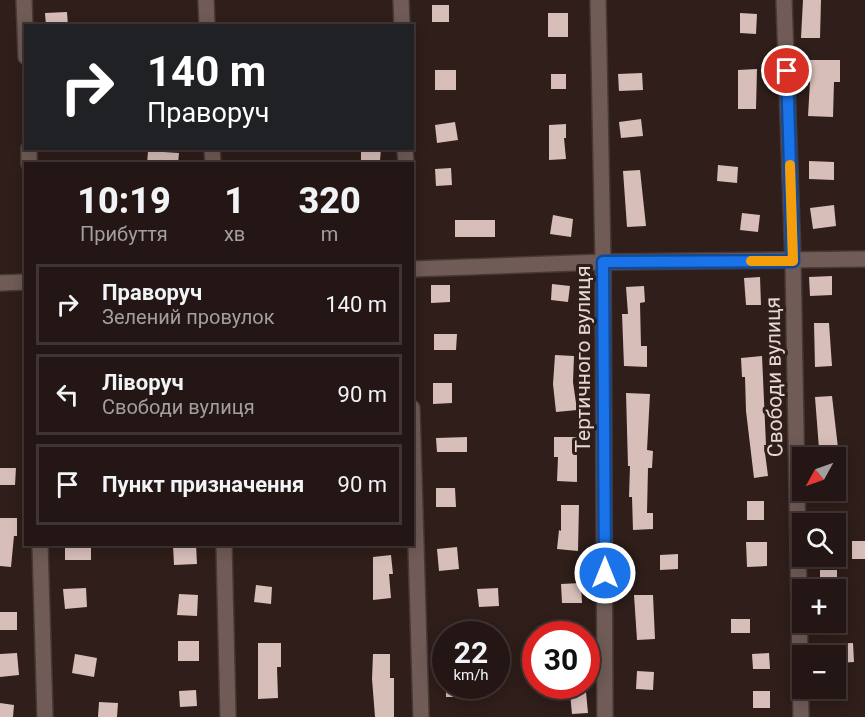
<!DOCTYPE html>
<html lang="uk">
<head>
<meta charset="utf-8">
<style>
	:root { --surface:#231614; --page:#2b1f1d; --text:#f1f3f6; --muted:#a39fa0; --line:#403534 }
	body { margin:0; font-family:Roboto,sans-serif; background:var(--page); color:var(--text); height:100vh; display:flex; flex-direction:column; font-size:22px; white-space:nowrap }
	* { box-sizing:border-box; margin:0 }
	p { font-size:20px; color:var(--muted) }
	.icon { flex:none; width:33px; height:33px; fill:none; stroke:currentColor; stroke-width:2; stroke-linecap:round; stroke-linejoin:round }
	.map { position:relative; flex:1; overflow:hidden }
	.panel { position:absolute; left:24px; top:162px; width:390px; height:384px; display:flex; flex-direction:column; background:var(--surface); border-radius:0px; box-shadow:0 3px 15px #0003,0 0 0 2px var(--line) }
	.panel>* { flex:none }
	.hud { position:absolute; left:24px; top:24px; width:390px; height:126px; border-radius:0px; box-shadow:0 3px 15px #0003,0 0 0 2px var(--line); background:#202124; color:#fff; overflow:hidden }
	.needle { width:39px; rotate:230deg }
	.fabs { position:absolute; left:792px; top:447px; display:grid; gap:12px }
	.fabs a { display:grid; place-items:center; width:54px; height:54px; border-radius:0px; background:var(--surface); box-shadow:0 3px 15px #0003,0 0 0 2px var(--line); font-size:30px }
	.speed { position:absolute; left:432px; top:621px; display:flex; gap:12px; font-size:30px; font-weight:700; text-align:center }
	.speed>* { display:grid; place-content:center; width:78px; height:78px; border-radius:50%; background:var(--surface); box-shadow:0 3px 15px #0003,0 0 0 2px var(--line); line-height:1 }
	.speed small { font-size:15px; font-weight:400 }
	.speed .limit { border:9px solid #d22; background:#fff; color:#111 }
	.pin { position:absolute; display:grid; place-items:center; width:51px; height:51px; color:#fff; margin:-26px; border:3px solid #fff; border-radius:50%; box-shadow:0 2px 6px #0007 }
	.me { position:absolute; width:66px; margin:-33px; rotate:0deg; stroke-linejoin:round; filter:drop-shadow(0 0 4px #0008) }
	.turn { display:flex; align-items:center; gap:21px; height:126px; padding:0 24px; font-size:27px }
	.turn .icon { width:78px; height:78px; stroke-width:2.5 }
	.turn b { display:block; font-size:42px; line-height:51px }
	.eta { display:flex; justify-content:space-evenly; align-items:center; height:102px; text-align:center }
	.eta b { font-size:36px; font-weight:800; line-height:42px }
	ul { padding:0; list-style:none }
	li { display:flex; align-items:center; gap:18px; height:81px; margin:0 12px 9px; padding:0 12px; border:3px solid var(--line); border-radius:0px }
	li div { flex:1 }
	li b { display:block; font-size:22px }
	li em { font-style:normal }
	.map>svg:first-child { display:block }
	.building { fill:#d7beb9 }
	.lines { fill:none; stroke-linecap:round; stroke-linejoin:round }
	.street-casing { stroke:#483937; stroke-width:18 }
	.street { stroke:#705b56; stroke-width:15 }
	.route-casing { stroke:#114b97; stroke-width:15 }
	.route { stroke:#1a73e8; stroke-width:10 }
	.slow { stroke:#f59e0b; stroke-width:10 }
	.labels { text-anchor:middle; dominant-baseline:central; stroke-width:6; stroke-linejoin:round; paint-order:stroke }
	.street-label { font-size:21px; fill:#e5d9d6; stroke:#2f1e1a }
</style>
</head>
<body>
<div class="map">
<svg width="865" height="717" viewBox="0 0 865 717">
	<rect width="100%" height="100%" fill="#2f1e1a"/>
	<!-- building -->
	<g class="building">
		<path d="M 803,0 L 821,0 L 820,38 L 801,38 Z"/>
		<rect x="432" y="5" width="17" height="17"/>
		<path d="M 67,12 L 68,26 L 46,26 L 45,13 Z"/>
		<rect x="548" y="13" width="20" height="24"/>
		<path d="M 740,13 L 757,14 L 756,34 L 740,33 Z"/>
		<path d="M 804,60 L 840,60 L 840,82 L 834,82 L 833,117 L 808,116 L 810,82 L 804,82 Z"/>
		<path d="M 757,69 L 756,109 L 738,109 L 738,70 Z"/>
		<rect x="435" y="70" width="21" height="20"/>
		<path d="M 642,73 L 643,90 L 619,91 L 618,74 Z"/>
		<rect x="551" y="74" width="15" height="15"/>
		<path d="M 641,119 L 643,136 L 621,138 L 619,122 Z"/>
		<path d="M 455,122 L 458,140 L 437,143 L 435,125 Z"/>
		<path d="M 566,124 L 566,138 L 564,138 L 566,159 L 549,160 L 549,125 Z"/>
		<path d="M 361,148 L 381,148 L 380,161 L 361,161 Z"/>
		<path d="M 148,151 L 179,153 L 178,164 L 147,164 Z"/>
		<path d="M 809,161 L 834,162 L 834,180 L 809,179 Z"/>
		<path d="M 718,165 L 738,167 L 737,183 L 717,181 Z"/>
		<path d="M 451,168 L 452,185 L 436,186 L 435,169 Z"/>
		<path d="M 640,170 L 646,226 L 627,227 L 623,171 Z"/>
		<path d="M 834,205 L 836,226 L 813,229 L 810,208 Z"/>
		<path d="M 742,213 L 760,215 L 758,232 L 740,230 Z"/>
		<path d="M 553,215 L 573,219 L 571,237 L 550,234 Z"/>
		<rect x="455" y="220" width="40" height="17"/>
		<path d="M 832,276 L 832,295 L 810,296 L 809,277 Z"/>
		<path d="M 760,277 L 761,305 L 746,305 L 744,278 Z"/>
		<path d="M 552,284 L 570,286 L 568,302 L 551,300 Z"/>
		<path d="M 431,285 L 450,285 L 450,302 L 431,303 Z"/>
		<path d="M 644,286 L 645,302 L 640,303 L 641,346 L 647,346 L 647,367 L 624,366 L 622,314 L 628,314 L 626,287 Z"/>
		<path d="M 814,323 L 829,323 L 832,366 L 815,367 Z"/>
		<path d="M 434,334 L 457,334 L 456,350 L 434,350 Z"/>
		<path d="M 555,355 L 574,356 L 573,382 L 577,410 L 556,412 L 553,384 Z"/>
		<path d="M 762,356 L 766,445 L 764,445 L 768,476 L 754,478 L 746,411 L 745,377 L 742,377 L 741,358 Z"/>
		<path d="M 433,383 L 452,383 L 452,403 L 433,404 Z"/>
		<path d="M 626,393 L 650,394 L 647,450 L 653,451 L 652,468 L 648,468 L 647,513 L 653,513 L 653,529 L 633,530 L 632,497 L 629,497 L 630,466 L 628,466 Z"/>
		<path d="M 832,396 L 838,448 L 819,449 L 815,397 Z"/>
		<path d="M 467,437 L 467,452 L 437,452 L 436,438 Z"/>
		<path d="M 554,437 L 577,437 L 577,482 L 557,481 L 558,457 L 554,457 Z"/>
		<path d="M 0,468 L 16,468 L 15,485 L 0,485 Z"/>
		<path d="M 436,488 L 455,488 L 456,507 L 436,507 Z"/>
		<rect x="747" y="501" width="17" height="19"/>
		<path d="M 561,505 L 579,505 L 578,551 L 557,549 L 559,530 L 561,531 Z"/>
		<path d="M 0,518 L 17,518 L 17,536 L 14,536 L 11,567 L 0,566 Z"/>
		<rect x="852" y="541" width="13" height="18"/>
		<path d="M 746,542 L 767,542 L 767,566 L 747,567 Z"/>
		<rect x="65" y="544" width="26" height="16"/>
		<path d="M 196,544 L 197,564 L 174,565 L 173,545 Z"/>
		<path d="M 457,547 L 459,569 L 439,571 L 437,549 Z"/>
		<path d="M 678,554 L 678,569 L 660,570 L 660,555 Z"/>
		<path d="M 391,555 L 393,574 L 389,574 L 391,598 L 373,600 L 373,557 Z"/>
		<rect x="820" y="570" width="17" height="17"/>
		<path d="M 581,583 L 582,603 L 562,603 L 561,584 Z"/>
		<path d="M 256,585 L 272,587 L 271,604 L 254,602 Z"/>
		<path d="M 86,588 L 87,607 L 65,609 L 63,589 Z"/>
		<path d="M 498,588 L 499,606 L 479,607 L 477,589 Z"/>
		<path d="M 179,594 L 198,595 L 197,616 L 177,615 Z"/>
		<path d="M 634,595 L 653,595 L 655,639 L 637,640 Z"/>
		<rect x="0" y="612" width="17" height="18"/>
		<rect x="731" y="619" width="19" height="14"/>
		<rect x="178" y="641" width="21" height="20"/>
		<path d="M 258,643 L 281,643 L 281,667 L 277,667 L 278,698 L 258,699 Z"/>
		<path d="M 853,643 L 854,662 L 836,663 L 836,656 L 825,656 L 825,644 Z"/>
		<path d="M 17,653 L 19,675 L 0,677 L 0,654 Z"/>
		<path d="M 769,653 L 770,669 L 753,669 L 752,654 Z"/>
		<path d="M 75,654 L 97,658 L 94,677 L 72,673 Z"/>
		<path d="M 373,654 L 390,654 L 390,678 L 394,678 L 394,717 L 375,717 L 372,679 Z"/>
		<path d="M 637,671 L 654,672 L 653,690 L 636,689 Z"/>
		<rect x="446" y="686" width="21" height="11"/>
		<path d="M 196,690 L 197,706 L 180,707 L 179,691 Z"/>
		<rect x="753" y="691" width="17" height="17"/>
		<path d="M 586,692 L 588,713 L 572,714 L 570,693 Z"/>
		<path d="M 99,702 L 118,703 L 117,717 L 98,717 Z"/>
		<path d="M 0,703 L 14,705 L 13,717 L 0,717 Z"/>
	</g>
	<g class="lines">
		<defs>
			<g id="street">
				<path d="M 24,0 L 26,57"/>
				<path d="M 206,0 L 207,26"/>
				<path d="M 401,0 L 402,26"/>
				<path d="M 598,0 L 603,262 L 605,717"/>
				<path d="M 784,0 L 793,261 L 801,717"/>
				<path d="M 29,148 L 29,164"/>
				<path d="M 212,148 L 213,164"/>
				<path d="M 405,148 L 406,164"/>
				<path d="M 412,269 L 603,262 L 865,259"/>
				<path d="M 0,283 L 26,282"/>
				<path d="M 412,408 L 421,717"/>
				<path d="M 40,544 L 45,717"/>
				<path d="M 224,544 L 228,717"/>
			</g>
		</defs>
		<!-- street casing -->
		<use href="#street" class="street-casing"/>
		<!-- street -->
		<use href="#street" class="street"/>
	</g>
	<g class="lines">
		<defs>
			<path id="route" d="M 605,573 L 603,262 L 793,261 L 787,71"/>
		</defs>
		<!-- route casing -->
		<use href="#route" class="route-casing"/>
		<!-- route -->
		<use href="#route" class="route"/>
		<!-- slow -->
		<path class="slow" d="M 751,261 L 793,261 L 790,165"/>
	</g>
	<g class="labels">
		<!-- street labels -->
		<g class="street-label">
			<text transform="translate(583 359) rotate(-90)">Тертичного вулиця</text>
			<text transform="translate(774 377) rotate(-91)">Свободи вулиця</text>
		</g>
	</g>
</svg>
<div class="fabs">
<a><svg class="needle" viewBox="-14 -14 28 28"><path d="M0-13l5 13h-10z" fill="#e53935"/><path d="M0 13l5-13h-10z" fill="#a39fa0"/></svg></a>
<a><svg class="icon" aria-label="search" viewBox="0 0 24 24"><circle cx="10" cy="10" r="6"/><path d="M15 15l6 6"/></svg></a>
<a>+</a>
<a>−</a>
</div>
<div class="speed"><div>22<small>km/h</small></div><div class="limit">30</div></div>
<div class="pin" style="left:787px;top:71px;background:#d93025"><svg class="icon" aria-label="arrive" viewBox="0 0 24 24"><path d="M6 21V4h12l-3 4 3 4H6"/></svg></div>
<svg class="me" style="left:605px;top:573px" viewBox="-20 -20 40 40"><circle r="17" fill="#1a73e8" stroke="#fff" stroke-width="3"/><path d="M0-11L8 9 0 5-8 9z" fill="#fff"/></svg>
<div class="hud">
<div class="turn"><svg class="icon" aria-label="right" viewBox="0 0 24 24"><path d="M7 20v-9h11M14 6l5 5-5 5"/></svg><div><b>140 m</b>Праворуч</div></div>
</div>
<section class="panel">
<div class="eta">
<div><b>10:19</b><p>Прибуття</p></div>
<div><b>1</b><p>хв</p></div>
<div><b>320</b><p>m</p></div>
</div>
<ul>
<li><svg class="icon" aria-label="right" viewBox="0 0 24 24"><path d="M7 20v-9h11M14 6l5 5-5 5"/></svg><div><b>Праворуч</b><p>Зелений провулок</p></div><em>140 m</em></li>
<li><svg class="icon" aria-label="left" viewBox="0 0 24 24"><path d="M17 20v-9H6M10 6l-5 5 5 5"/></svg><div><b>Ліворуч</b><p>Свободи вулиця</p></div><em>90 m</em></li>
<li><svg class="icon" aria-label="arrive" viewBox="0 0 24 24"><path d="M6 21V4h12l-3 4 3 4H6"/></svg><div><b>Пункт призначення</b></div><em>90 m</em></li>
</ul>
</section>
</div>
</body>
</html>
